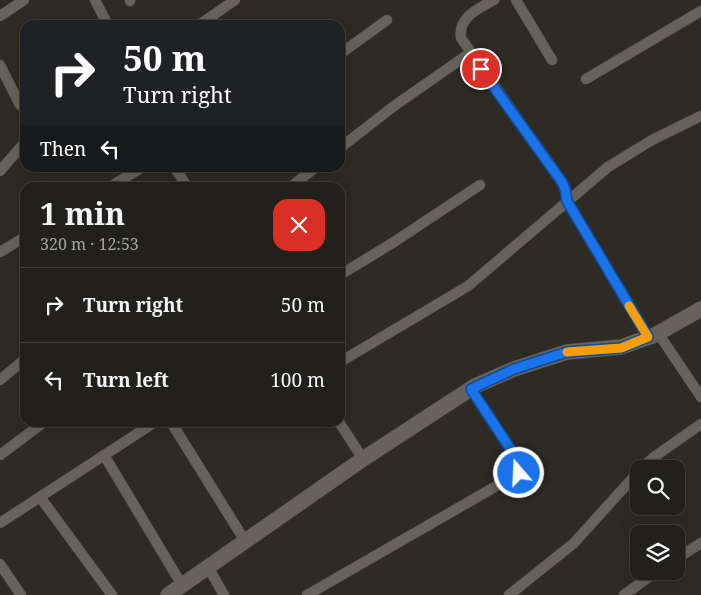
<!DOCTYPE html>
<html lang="en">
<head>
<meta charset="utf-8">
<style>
	:root { --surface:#22201c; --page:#2e2d29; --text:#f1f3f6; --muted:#a2a3a3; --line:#3f3e3b }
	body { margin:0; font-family:"Noto Serif",serif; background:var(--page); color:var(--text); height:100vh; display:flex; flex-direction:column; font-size:19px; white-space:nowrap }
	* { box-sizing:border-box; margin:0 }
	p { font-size:16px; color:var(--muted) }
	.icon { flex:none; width:28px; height:28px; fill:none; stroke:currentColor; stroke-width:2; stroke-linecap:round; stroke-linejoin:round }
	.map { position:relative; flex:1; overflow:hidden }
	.side { position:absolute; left:20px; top:182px; width:325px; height:245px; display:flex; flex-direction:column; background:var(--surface); border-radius:15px; box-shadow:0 5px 20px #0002,0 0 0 1px var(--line) }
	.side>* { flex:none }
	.top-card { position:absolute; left:20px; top:20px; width:325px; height:152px; border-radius:15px; box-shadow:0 5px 20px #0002,0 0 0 1px var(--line); background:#202124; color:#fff; overflow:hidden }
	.fabs { position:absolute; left:630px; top:460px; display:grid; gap:10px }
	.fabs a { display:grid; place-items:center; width:55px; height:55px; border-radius:10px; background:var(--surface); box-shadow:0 5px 20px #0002,0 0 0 1px var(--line); font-size:25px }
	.pin { position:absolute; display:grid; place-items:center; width:42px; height:42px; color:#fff; margin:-21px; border:2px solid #fff; border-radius:50%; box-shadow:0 1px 5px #0007 }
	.me { position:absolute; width:55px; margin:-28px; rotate:341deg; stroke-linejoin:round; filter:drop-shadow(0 0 4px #0008) }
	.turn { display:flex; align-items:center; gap:18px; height:105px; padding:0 20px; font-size:22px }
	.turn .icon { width:65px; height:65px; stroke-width:2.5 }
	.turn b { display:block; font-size:35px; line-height:42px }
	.then { display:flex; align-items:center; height:48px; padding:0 20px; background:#0003; gap:10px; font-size:19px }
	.round { display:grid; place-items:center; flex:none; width:52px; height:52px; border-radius:15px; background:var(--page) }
	.overview { display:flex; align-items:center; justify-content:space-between; height:85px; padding:0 20px }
	h1 { font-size:30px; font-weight:700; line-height:38px }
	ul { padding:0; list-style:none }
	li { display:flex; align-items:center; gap:15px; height:75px; padding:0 20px; border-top:1px solid var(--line) }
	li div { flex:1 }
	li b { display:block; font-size:19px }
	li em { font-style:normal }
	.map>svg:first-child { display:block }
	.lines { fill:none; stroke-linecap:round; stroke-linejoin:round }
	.street-casing { stroke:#4c4a45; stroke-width:11 }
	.secondary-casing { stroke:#4c4a45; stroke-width:16 }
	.street { stroke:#67635c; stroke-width:10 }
	.secondary { stroke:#67635c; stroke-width:15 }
	.route-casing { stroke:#114b97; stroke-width:12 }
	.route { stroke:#1a73e8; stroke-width:9 }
	.slow { stroke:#f59e0b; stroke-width:9 }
</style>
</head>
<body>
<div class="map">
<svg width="701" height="595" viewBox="0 0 701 595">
	<rect width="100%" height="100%" fill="#2e2b25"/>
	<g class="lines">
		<defs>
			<g id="street">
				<path d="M 95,0 L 108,25"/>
				<path d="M 494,0 C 478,9 458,17 461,38 L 562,182 L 565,189 L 567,201 L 648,337"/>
				<path d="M 516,0 L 552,60"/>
				<path d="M 130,1 L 130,0"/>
				<path d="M 0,16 L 24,0"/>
				<path d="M 199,25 L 235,0"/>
				<path d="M 340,54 L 387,20"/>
				<path d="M 0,65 L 20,105"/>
				<path d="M 586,79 L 701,11"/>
				<path d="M 340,148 L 394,106 L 470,53"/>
				<path d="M 175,168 L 188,188"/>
				<path d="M 0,171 L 25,142"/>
				<path d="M 108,188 L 141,168"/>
				<path d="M 289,188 L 315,168"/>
				<path d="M 0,252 L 25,237"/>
				<path d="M 340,275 L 394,242 L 480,185"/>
				<path d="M 658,333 L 701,397"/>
				<path d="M 340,362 L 468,286 L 608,167 L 652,140 L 701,116"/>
				<path d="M 0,380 L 25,359"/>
				<path d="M 171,422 L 245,541"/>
				<path d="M 339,422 L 363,459"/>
				<path d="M 0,455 L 44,422"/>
				<path d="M 104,455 L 182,585"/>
				<path d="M 641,469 L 654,457 L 701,424"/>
				<path d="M 40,497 L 112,595"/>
				<path d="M 0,523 L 155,422"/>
				<path d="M 676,559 L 701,543"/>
				<path d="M 0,564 L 21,595"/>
				<path d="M 208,567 L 224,595"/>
				<path d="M 307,595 L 519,473 L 522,469 L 521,465 L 471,389"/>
				<path d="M 509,595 L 574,543 L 639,471"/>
				<path d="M 624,595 L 657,571"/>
			</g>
			<path id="secondary" d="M 168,595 L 363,459 L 475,386 L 514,369 L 567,352 L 621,347 L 655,335 L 701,309"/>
		</defs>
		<!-- street casing -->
		<use href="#street" class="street-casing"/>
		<!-- secondary casing -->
		<use href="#secondary" class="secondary-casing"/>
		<!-- street -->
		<use href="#street" class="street"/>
		<!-- secondary -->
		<use href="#secondary" class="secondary"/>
	</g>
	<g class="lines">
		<defs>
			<path id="route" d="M 481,69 L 562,182 L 565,189 L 567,201 L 648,337 L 621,348 L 567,352 L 514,369 L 471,389 L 521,465 L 522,469 L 519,473"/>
		</defs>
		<!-- route casing -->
		<use href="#route" class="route-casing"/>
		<!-- route -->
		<use href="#route" class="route"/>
		<!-- slow -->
		<path class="slow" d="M 567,352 L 621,348 L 648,337 L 629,306"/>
	</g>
</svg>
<div class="fabs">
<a><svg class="icon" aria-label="search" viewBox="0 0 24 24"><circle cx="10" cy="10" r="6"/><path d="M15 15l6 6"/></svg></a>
<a><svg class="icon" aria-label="layers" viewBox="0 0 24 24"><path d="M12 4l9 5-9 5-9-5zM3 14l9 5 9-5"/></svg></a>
</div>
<div class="pin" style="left:481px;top:69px;background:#d93025"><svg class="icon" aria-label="arrive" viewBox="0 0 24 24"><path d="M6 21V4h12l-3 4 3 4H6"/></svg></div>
<svg class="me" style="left:519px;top:473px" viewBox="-20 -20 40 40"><circle r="17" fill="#1a73e8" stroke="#fff" stroke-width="3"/><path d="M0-11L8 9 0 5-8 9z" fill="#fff"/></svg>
<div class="top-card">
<div class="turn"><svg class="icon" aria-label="right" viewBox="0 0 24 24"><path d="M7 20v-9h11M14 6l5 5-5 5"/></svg><div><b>50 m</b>Turn right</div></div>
<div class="then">Then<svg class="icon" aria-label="left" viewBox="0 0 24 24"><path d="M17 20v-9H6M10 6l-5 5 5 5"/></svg></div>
</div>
<section class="side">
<div class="overview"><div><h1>1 min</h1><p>320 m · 12:53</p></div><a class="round" style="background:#d93025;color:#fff"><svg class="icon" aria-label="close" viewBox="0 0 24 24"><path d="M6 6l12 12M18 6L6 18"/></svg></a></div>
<ul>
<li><svg class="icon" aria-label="right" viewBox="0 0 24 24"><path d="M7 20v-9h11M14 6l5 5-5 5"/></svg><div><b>Turn right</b></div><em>50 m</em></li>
<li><svg class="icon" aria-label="left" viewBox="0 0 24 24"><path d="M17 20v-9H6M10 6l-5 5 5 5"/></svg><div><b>Turn left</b></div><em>100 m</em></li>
</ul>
</section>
</div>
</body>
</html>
